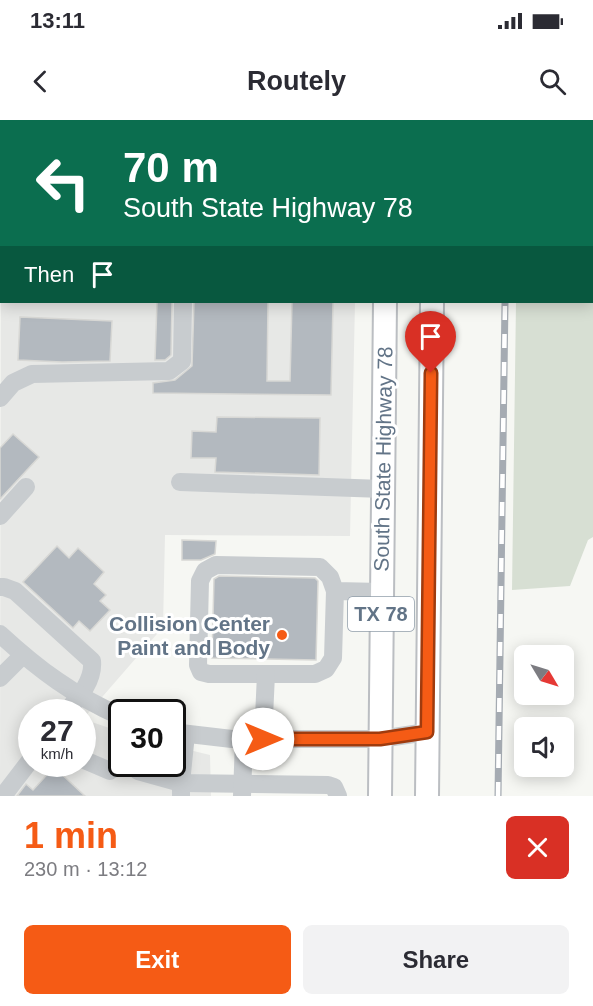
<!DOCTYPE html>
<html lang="en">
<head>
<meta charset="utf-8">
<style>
	:root { --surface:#fff; --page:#f2f2f3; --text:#2b2b33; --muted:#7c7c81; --accent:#f55b15 }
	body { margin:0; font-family:Helvetica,sans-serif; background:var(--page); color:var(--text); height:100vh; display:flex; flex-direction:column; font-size:22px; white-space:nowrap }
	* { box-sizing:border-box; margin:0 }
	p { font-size:20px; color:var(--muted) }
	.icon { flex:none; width:33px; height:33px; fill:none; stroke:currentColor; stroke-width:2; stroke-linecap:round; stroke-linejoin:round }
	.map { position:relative; height:676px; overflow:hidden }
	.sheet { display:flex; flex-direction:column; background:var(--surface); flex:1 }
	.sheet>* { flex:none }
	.hud { position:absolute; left:0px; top:0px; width:594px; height:183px; box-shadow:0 3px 15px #0003; background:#0b6e4f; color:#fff; overflow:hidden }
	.needle { width:39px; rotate:128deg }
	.buttons { position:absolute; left:514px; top:525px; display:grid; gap:12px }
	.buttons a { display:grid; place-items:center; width:60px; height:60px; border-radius:9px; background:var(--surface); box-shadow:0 3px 15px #0003; font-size:30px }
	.speed { position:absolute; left:18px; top:579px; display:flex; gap:12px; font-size:30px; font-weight:700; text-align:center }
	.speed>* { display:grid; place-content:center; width:78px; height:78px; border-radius:50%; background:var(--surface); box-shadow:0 3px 15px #0003; line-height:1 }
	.speed small { font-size:15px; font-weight:400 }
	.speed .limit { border:3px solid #111; border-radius:9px; background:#fff; color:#111 }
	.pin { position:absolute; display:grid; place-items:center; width:51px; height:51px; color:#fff; margin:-62px -26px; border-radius:50% 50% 50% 0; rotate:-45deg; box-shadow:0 0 6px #0007 }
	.pin .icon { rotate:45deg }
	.me { position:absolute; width:66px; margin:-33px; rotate:90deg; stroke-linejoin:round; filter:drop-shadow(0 0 4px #0008) }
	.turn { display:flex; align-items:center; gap:21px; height:126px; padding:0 24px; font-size:27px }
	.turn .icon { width:78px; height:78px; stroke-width:2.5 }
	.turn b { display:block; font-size:42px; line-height:51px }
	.then { display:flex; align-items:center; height:57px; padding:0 24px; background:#0003; gap:12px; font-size:22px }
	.round { display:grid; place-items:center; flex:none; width:63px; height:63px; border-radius:9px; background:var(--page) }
	.overview { display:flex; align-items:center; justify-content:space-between; height:102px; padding:0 24px }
	h1 { font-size:36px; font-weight:700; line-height:45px; color:var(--accent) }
	.cta { display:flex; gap:12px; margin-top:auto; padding:12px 24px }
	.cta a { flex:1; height:69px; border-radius:9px; background:var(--accent); color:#fff; font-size:24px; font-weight:700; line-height:69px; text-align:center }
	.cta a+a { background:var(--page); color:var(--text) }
	.status { display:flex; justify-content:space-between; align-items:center; height:42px; padding:0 30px; background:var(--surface); direction:ltr }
	.status svg { height:16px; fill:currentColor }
	header { display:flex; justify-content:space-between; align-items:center; height:78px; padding:0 24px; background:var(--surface); font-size:27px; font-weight:700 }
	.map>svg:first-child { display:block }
	.built { fill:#e7e8e6; fill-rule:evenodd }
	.green { fill:#d7dfd3 }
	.building { fill:#b3b9bf; stroke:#d8d8d5; stroke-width:1.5 }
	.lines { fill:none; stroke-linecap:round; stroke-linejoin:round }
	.major-casing { stroke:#bbbec2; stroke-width:26 }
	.minor { stroke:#c8cccf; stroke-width:18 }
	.major { stroke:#fff; stroke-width:22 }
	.rail-casing { stroke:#a5abb2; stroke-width:7 }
	.rail { stroke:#fff; stroke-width:4.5; stroke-dasharray:14; stroke-linecap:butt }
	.route-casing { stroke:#9f3b0e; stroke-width:15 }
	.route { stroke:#f55b15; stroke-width:10 }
	.poi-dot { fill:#f55b15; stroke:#fff; stroke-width:2 }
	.labels { text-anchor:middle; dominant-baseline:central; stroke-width:6; stroke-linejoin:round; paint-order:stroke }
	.shield { fill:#fff; stroke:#919eab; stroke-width:1.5 }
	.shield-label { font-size:20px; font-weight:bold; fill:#627487 }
	.street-label { font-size:21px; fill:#627487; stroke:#fff }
	.poi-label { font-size:21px; font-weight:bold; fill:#627487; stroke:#fff; text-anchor:end }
</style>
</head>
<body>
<div class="status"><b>13:11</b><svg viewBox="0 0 49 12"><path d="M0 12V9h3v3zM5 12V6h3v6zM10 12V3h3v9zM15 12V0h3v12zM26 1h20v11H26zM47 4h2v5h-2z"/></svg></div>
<header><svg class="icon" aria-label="back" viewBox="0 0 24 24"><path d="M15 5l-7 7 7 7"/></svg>Routely<svg class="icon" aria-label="search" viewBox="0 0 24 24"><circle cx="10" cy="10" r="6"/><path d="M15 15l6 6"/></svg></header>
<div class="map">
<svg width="593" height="676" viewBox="0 0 593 676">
	<rect width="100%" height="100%" fill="#f6f7f3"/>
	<!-- built -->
	<g class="built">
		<path d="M 21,0 L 360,0 L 19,1 Z"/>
		<path d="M 1,19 L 2,182 L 355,182 L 350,416 L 165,415 L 163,507 L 83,599 L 121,612 L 122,644 L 172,644 L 173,626 L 210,635 L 211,676 L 0,676 ZM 32,592 L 82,592 L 82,644 L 32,644 Z"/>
	</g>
	<!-- green -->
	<path class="green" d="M 519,0 L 593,0 L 593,417 L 588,420 L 570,466 L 512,470 L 516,182 L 592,182 L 592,2 L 519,2 Z"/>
	<!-- building -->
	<g class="building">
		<path d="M 157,182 L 172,182 L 171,235 L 165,240 L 155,240 Z"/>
		<path d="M 194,182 L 268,182 L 267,261 L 290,261 L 292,182 L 333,182 L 331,275 L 153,273 L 153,263 L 175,260 L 192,246 Z"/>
		<path d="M 20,197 L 112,201 L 110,241 L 62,242 L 18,240 Z"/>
		<path d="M 217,297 L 320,298 L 319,355 L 215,352 L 216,338 L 191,338 L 192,311 L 216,312 Z"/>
		<path d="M 13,314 L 39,337 L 0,379 L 0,328 Z"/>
		<path d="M 182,420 L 216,421 L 215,434 L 201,440 L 182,440 Z"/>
		<path d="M 57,426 L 69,438 L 78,428 L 104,452 L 94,464 L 106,475 L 100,481 L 110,490 L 90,511 L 79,501 L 73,508 L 23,462 Z"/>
		<path d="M 219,456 L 315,458 L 318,461 L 316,540 L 212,538 L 214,459 Z"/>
		<path d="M 54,647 L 85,676 L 17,676 L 26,664 L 33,670 Z"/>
	</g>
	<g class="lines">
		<defs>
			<g id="major">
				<path d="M 387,2 L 387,0"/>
				<path d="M 435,2 L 435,0"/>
				<path d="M 380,676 L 385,182"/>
				<path d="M 427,676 L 432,182"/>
			</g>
		</defs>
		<!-- major casing -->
		<use href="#major" class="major-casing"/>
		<!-- minor -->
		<g class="minor">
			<path d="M 0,278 L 13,263 L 32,254 L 169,251 L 182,241 L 183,182"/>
			<path d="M 180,362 L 383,369"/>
			<path d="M 0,396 L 26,367"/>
			<path d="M 0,467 L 4,467 L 15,471 L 92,541 C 94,561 78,578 66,592"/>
			<path d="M 335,471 L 330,457 L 320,447 L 216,445 L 205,451 L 200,461 L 198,545 L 201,552 L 209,554 L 315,554 L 326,549 L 333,538 L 335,471 L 382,472"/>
			<path d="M 0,514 C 38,549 74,576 122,597"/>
			<path d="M 0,558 L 23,535"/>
			<path d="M 172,612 L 232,619 L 380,619 L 427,612"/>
			<path d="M 186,614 L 181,663 L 328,665 L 334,667 L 338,676"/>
			<path d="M 263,619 L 266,554"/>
			<path d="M 82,639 L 110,651"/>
			<path d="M 138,651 L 181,663 L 181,676"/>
			<path d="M 3,676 L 32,638"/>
			<path d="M 242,676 L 244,619"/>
		</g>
		<!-- major -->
		<use href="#major" class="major"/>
		<defs>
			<g id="rail">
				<path d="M 508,2 L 508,0"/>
				<path d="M 498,676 L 505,182"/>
			</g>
		</defs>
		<!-- rail casing -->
		<use href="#rail" class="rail-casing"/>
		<!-- rail -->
		<use href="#rail" class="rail"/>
	</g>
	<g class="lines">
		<defs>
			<path id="route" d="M 263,619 L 380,619 L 427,612 L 431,253"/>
		</defs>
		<!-- route casing -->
		<use href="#route" class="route-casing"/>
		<!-- route -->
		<use href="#route" class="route"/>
	</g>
	<!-- markers -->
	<circle class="poi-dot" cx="282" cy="515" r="6"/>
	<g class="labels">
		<!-- shield labels -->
		<rect class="shield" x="348" y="477" width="66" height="34" rx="4.5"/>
		<g class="shield-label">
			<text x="381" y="494">TX 78</text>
		</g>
		<!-- street labels -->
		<g class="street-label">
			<text transform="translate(383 339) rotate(-89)">South State Highway 78</text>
		</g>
		<!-- poi labels -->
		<g class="poi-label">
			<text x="270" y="503">Collision Center<tspan x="270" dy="24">Paint and Body</tspan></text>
		</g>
	</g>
</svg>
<div class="buttons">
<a><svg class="needle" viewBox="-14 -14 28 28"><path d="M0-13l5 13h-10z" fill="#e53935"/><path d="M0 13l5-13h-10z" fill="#7c7c81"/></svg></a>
<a><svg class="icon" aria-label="sound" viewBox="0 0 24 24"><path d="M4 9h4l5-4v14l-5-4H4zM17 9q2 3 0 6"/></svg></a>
</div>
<div class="speed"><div>27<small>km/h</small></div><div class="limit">30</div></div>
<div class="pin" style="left:431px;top:253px;background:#d93025"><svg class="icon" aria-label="arrive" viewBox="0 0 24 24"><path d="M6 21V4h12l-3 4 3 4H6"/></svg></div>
<svg class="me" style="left:263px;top:619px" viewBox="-20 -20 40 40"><circle r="19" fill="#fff"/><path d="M0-13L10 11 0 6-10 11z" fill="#f55b15"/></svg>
<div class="hud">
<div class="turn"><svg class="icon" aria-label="left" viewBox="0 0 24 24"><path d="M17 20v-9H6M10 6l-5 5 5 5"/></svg><div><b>70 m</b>South State Highway 78</div></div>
<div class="then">Then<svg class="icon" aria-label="arrive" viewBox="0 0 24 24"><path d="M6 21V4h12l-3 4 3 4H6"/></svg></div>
</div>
</div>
<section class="sheet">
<div class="overview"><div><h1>1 min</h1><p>230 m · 13:12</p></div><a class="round" style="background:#d93025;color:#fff"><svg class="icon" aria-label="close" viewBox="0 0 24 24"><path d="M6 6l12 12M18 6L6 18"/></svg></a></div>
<div class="cta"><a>Exit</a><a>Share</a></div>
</section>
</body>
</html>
